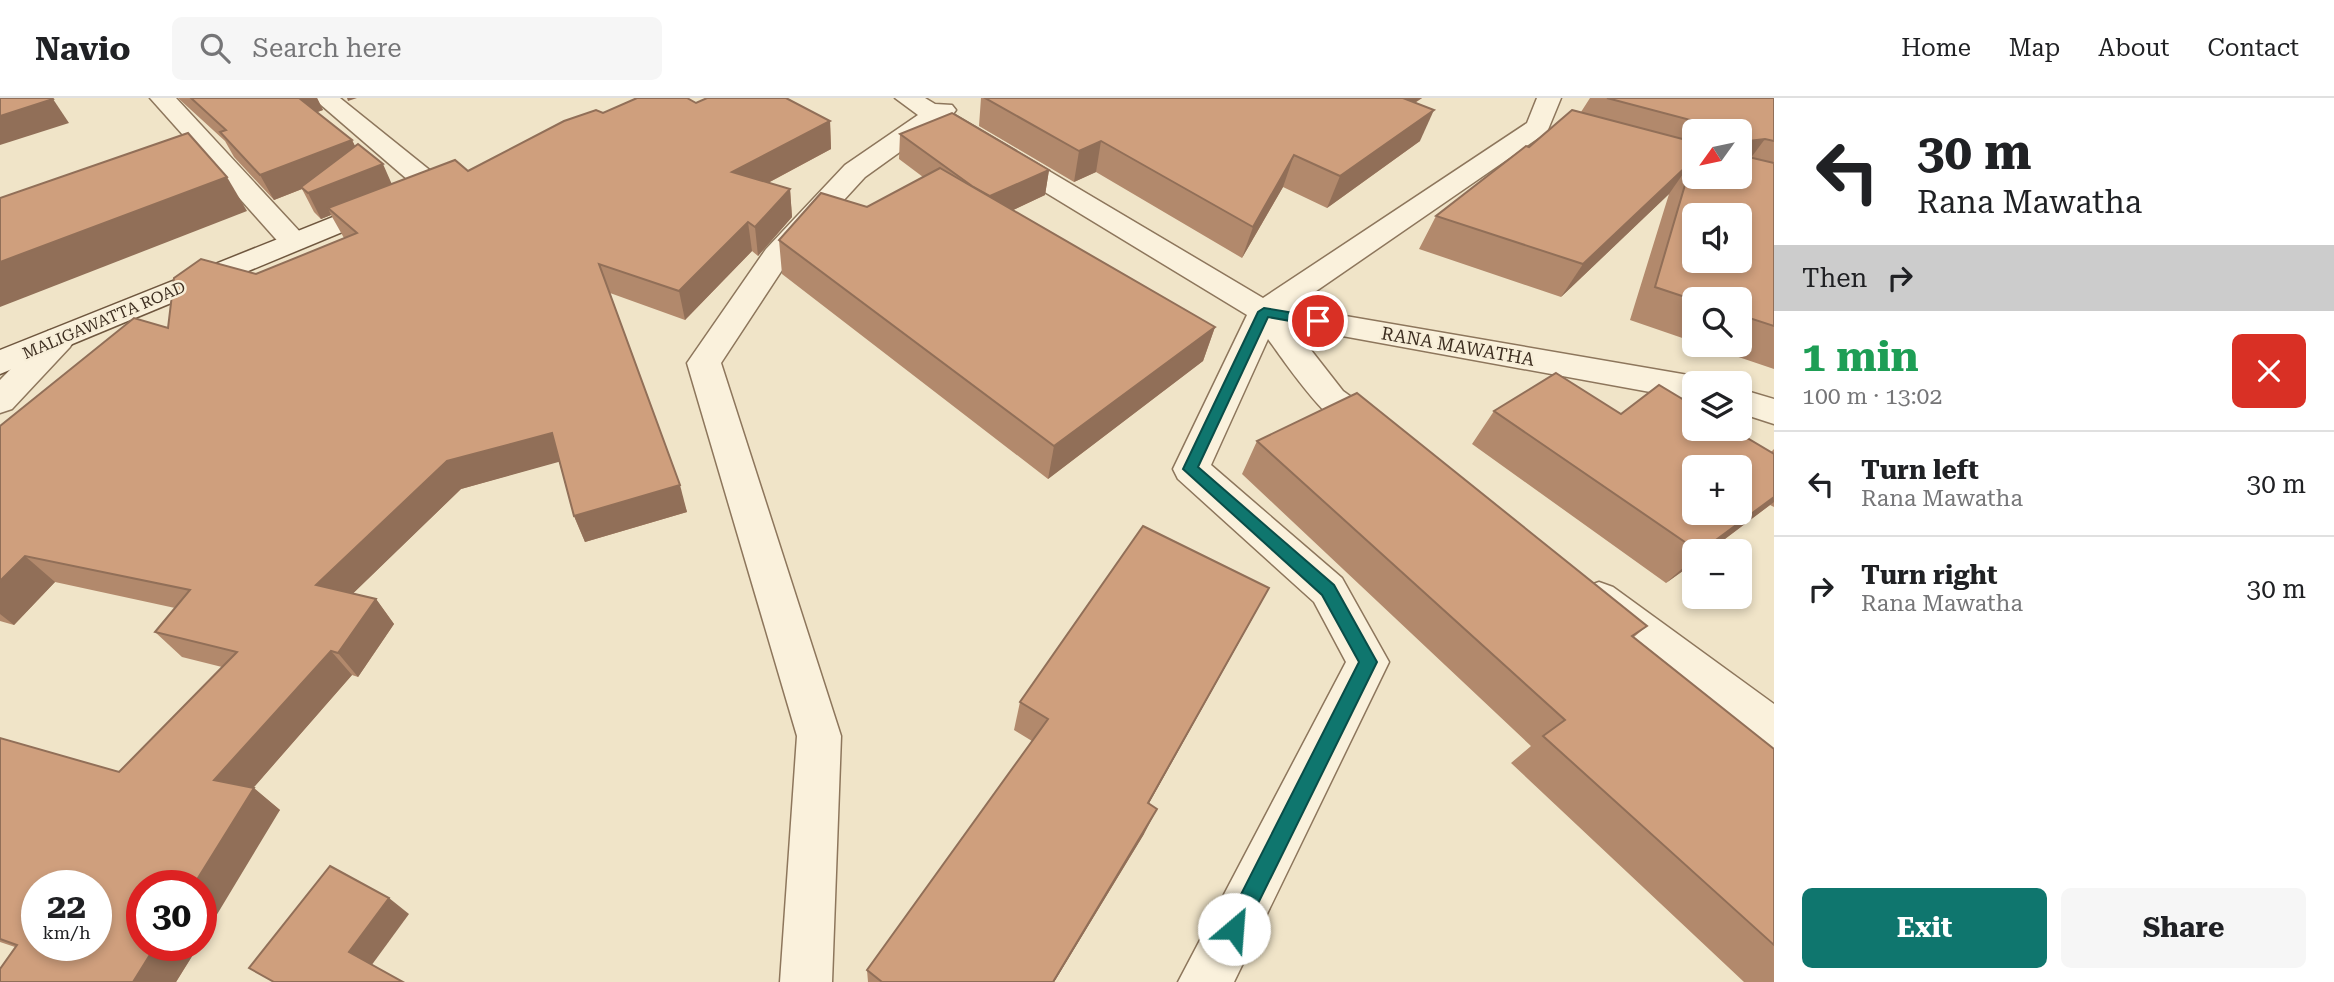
<!DOCTYPE html>
<html lang="en">
<head>
<meta charset="utf-8">
<style>
	:root { --surface:#fff; --page:#f6f6f6; --text:#202124; --muted:#757577; --line:#e0e0e0; --accent:#0f766e }
	body { margin:0; font-family:"Roboto Serif",serif; background:var(--page); color:var(--text); height:100vh; display:flex; flex-direction:column; font-size:26px; white-space:nowrap }
	* { box-sizing:border-box; margin:0 }
	p { font-size:23px; color:var(--muted) }
	.icon { flex:none; width:38px; height:38px; fill:none; stroke:currentColor; stroke-width:2; stroke-linecap:round; stroke-linejoin:round }
	.map { position:relative; flex:1; overflow:hidden }
	.sheet { display:flex; flex-direction:column; background:var(--surface); width:560px }
	.sheet>* { flex:none }
	.banner { background:#fff; color:var(--text); overflow:hidden }
	.needle { width:46px; rotate:237deg }
	.buttons { position:absolute; left:1682px; top:21px; display:grid; gap:14px }
	.buttons a { display:grid; place-items:center; width:70px; height:70px; border-radius:10px; background:var(--surface); box-shadow:0 4px 10px #0003; font-size:35px }
	.speed { position:absolute; left:21px; top:772px; display:flex; gap:14px; font-size:35px; font-weight:700; text-align:center }
	.speed>* { display:grid; place-content:center; width:91px; height:91px; border-radius:50%; background:var(--surface); box-shadow:0 4px 10px #0003; line-height:1 }
	.speed small { font-size:18px; font-weight:400 }
	.speed .limit { border:10px solid #d22; background:#fff; color:#111 }
	.pin { position:absolute; display:grid; place-items:center; width:60px; height:60px; color:#fff; margin:-30px; border:4px solid #fff; border-radius:50%; box-shadow:0 2px 7px #0007 }
	.me { position:absolute; width:77px; margin:-38px; rotate:27deg; stroke-linejoin:round; filter:drop-shadow(0 0 5px #0008) }
	.turn { display:flex; align-items:center; gap:24px; height:147px; padding:0 28px; font-size:32px }
	.turn .icon { width:91px; height:91px; stroke-width:2.5 }
	.turn b { display:block; font-size:49px; line-height:60px }
	.then { display:flex; align-items:center; height:66px; padding:0 28px; background:#0003; gap:14px; font-size:26px }
	.round { display:grid; place-items:center; flex:none; width:74px; height:74px; border-radius:10px; background:var(--page) }
	.overview { display:flex; align-items:center; justify-content:space-between; height:119px; padding:0 28px }
	h1 { font-size:42px; font-weight:700; line-height:52px; color:#1e9e55 }
	.cta { display:flex; gap:14px; margin-top:auto; padding:14px 28px }
	.cta a { flex:1; height:80px; border-radius:10px; background:var(--accent); color:#fff; font-size:28px; font-weight:700; line-height:80px; text-align:center }
	.cta a+a { background:var(--page); color:var(--text) }
	ul { padding:0; list-style:none }
	li { display:flex; align-items:center; gap:21px; height:105px; padding:0 28px; border-top:2px solid var(--line) }
	li div { flex:1 }
	li b { display:block; font-size:26px }
	li em { font-style:normal }
	header { display:flex; align-items:center; gap:42px; box-sizing:border-box; height:98px; padding:0 35px; background:var(--surface); border-bottom:2px solid var(--line) }
	header strong { font-size:33px }
	nav { display:flex; gap:38px; margin-inline-start:auto; font-size:24px }
	.search { width:490px; height:63px; background:var(--page); display:flex; align-items:center; gap:18px; box-sizing:border-box; padding:0 24px; border-radius:10px; color:var(--muted); font-size:26px }
	main { display:flex; flex:1; min-height:0 }
	.map>svg:first-child { display:block }
	.lines { fill:none; stroke-linecap:round; stroke-linejoin:round }
	.minor-casing { stroke:#8d765c; stroke-width:3 }
	.secondary-casing { stroke:#6f573f; stroke-width:3 }
	.minor { fill:#faf1dc; fill-rule:evenodd }
	.secondary { fill:#faf1dc; fill-rule:evenodd }
	.wall { fill:#b2896c; fill-rule:evenodd }
	.shaded-wall { fill:#916f58 }
	.building { fill:#cf9f7d; stroke:#916f58; stroke-width:2; fill-rule:evenodd }
	.route { fill:#0f766e; stroke:#0a4d48; stroke-width:2 }
	.labels { text-anchor:middle; dominant-baseline:central; stroke-width:5; stroke-linejoin:round; paint-order:stroke }
	.far-street-label { font-size:16px; fill:#3d2e20; stroke:#f7eed8 }
	.street-label { font-size:18px; fill:#3d2e20; stroke:#f7eed8 }
</style>
</head>
<body>
<header>
<strong>Navio</strong>
<div class="search"><svg class="icon" aria-label="search" viewBox="0 0 24 24"><circle cx="10" cy="10" r="6"/><path d="M15 15l6 6"/></svg>Search here</div>
<nav><a>Home</a><a>Map</a><a>About</a><a>Contact</a></nav>
</header>
<main>
<div class="map">
<svg width="1774" height="884" viewBox="0 0 1774 884">
	<rect width="100%" height="100%" fill="#f0e4c8"/>
	<g class="lines">
		<defs>
			<g id="minor">
				<path d="M 150,0 L 176,0 L 302,136 L 307,142 L 302,148 L 292,151 L 282,148 Z"/>
				<path d="M 313,0 L 340,0 L 442,82 L 446,88 L 442,94 L 422,94 Z"/>
				<path d="M 895,0 L 925,0 L 935,6 L 952,7 L 956,12 L 953,16 L 1263,200 L 1527,25 L 1537,0 L 1561,0 L 1547,34 L 1293,209 L 1694,278 L 1708,285 L 1694,285 L 1694,302 L 1293,229 L 1343,293 L 1389,326 L 1395,335 L 1389,344 C 1345,357 1291,272 1268,241 L 1211,367 L 1342,480 L 1389,564 L 1234,884 L 1178,884 L 1346,564 L 1314,504 L 1178,381 L 1173,371 L 1247,217 L 936,28 L 865,79 L 788,163 L 721,265 L 841,638 L 832,884 L 780,884 L 797,638 L 687,265 L 766,151 L 845,67 L 918,17 Z"/>
				<path d="M 59,230 L 70,233 L 75,241 L 70,249 L 12,311 L 0,315 L 0,282 L 48,233 Z"/>
				<path d="M 1740,291 L 1774,301 L 1774,326 L 1740,315 Z"/>
				<path d="M 1599,484 L 1613,489 L 1774,606 L 1774,652 L 1758,646 L 1585,513 L 1579,501 L 1585,489 Z"/>
			</g>
			<path id="secondary" d="M 383,99 L 393,101 L 397,107 L 393,113 L 0,276 L 0,252 Z"/>
		</defs>
		<!-- minor casing -->
		<use href="#minor" class="minor-casing"/>
		<!-- secondary casing -->
		<use href="#secondary" class="secondary-casing"/>
		<!-- minor -->
		<use href="#minor" class="minor"/>
		<!-- secondary -->
		<use href="#secondary" class="secondary"/>
	</g>
	<!-- wall -->
	<g class="wall">
		<path d="M 178,0 L 317,0 L 323,12 L 317,14 L 352,42 L 355,48 L 392,86 L 468,73 L 603,15 L 696,5 L 830,23 L 831,51 L 768,85 L 790,91 L 792,119 L 758,158 L 752,153 L 685,222 L 610,195 L 687,414 L 585,444 L 574,418 L 559,363 L 461,391 L 353,495 L 376,501 L 394,526 L 358,579 L 352,577 L 253,690 L 280,712 L 142,847 L 199,847 L 176,884 L 15,849 L 0,844 L 0,640 L 119,674 L 222,569 L 182,559 L 155,534 L 175,510 L 55,484 L 14,527 L 0,523 L 0,328 L 168,230 L 256,176 L 344,140 L 331,117 L 321,121 L 314,114 L 302,91 L 274,102 L 234,59 L 225,43 Z"/>
		<path d="M 981,0 L 1422,0 L 1415,5 L 1420,43 L 1327,110 L 1283,89 L 1242,160 L 1096,74 L 1074,84 L 979,28 Z"/>
		<path d="M 1590,0 L 1774,0 L 1774,271 L 1703,247 L 1740,247 L 1740,201 L 1694,201 L 1694,244 L 1630,222 L 1669,96 L 1561,199 L 1419,151 L 1436,118 L 1581,14 ZM 1694,33 L 1740,33 L 1694,79 Z"/>
		<path d="M 900,36 L 1049,72 L 1045,97 L 1013,112 L 1215,229 L 1203,263 L 1048,381 L 782,176 L 779,142 L 867,109 L 923,79 L 899,61 Z"/>
		<path d="M 1494,313 L 1621,316 L 1771,354 L 1774,351 L 1774,409 L 1770,407 L 1709,453 L 1694,453 L 1694,465 L 1666,485 L 1472,346 Z"/>
		<path d="M 1257,343 L 1647,528 L 1634,539 L 1774,651 L 1774,884 L 1744,884 L 1511,665 L 1531,648 L 1242,376 Z"/>
		<path d="M 1252,521 L 1149,705 L 1144,736 L 1054,884 L 868,884 L 867,872 L 1032,643 L 1014,632 L 1020,604 Z"/>
	</g>
	<!-- shaded-wall -->
	<g class="shaded-wall">
		<path d="M 294,0 L 317,0 L 323,12 L 304,19 Z"/>
		<path d="M 347,0 L 357,0 L 348,3 Z"/>
		<path d="M 1391,0 L 1422,0 L 1380,26 Z"/>
		<path d="M 53,1 L 69,25 L 0,47 L 0,18 Z"/>
		<path d="M 1434,12 L 1420,43 L 1327,110 L 1340,78 Z"/>
		<path d="M 830,23 L 831,51 L 736,102 L 732,74 Z"/>
		<path d="M 1765,41 L 1741,73 L 1740,74 L 1740,44 Z"/>
		<path d="M 352,42 L 364,67 L 301,89 L 302,91 L 274,102 L 260,77 Z"/>
		<path d="M 1101,43 L 1096,74 L 1074,84 L 1079,53 Z"/>
		<path d="M 1294,57 L 1283,89 L 1242,160 L 1253,129 Z"/>
		<path d="M 1692,63 L 1669,96 L 1561,199 L 1583,166 Z"/>
		<path d="M 383,66 L 394,91 L 328,110 L 331,117 L 321,121 L 308,95 Z"/>
		<path d="M 1049,72 L 1045,97 L 986,125 L 988,99 Z"/>
		<path d="M 227,79 L 247,113 L 0,209 L 0,164 Z"/>
		<path d="M 790,91 L 792,119 L 758,158 L 755,129 Z"/>
		<path d="M 748,124 L 752,153 L 685,222 L 679,193 Z"/>
		<path d="M 1215,229 L 1203,263 L 1048,381 L 1054,348 Z"/>
		<path d="M 552,335 L 562,363 L 461,391 L 336,512 L 316,487 L 447,363 Z"/>
		<path d="M 680,387 L 687,414 L 585,444 L 574,418 Z"/>
		<path d="M 1774,399 L 1774,404 L 1770,407 L 1709,453 L 1701,453 Z"/>
		<path d="M 25,458 L 55,484 L 14,527 L 0,516 L 0,483 Z"/>
		<path d="M 1694,460 L 1694,465 L 1666,485 Z"/>
		<path d="M 1269,490 L 1252,521 L 1135,730 L 1148,705 Z"/>
		<path d="M 376,501 L 394,526 L 358,579 L 338,555 Z"/>
		<path d="M 331,553 L 352,577 L 241,704 L 214,682 Z"/>
		<path d="M 254,690 L 280,712 L 201,843 L 201,788 L 193,788 Z"/>
		<path d="M 1157,711 L 1144,736 L 1054,884 L 1053,884 Z"/>
		<path d="M 389,800 L 409,816 L 371,868 L 349,854 Z"/>
		<path d="M 156,847 L 199,847 L 176,884 L 133,884 Z"/>
	</g>
	<!-- building -->
	<g class="building">
		<path d="M 0,0 L 52,0 L 53,1 L 0,18 Z"/>
		<path d="M 191,0 L 299,0 L 352,42 L 260,77 L 220,34 L 226,32 Z"/>
		<path d="M 637,0 L 687,0 L 696,5 L 707,0 L 786,0 L 830,23 L 732,74 L 790,91 L 755,129 L 748,124 L 679,193 L 599,166 L 680,387 L 574,418 L 552,335 L 447,363 L 316,487 L 376,501 L 338,555 L 331,553 L 214,682 L 254,690 L 193,788 L 142,788 L 142,847 L 156,847 L 133,884 L 0,884 L 0,871 L 17,847 L 0,841 L 0,640 L 119,674 L 237,554 L 155,534 L 190,492 L 25,458 L 0,483 L 0,328 L 134,220 L 168,230 L 174,180 L 201,161 L 256,176 L 357,135 L 328,110 L 455,62 L 468,73 L 564,23 L 596,12 L 603,15 ZM 37,788 L 96,788 L 96,847 L 37,847 Z"/>
		<path d="M 985,0 L 1403,0 L 1434,12 L 1340,78 L 1294,57 L 1253,129 L 1101,43 L 1079,53 Z"/>
		<path d="M 1607,0 L 1774,0 L 1774,43 L 1765,41 L 1740,44 L 1740,33 L 1718,33 L 1717,29 Z"/>
		<path d="M 1572,12 L 1694,44 L 1694,79 L 1740,79 L 1740,57 L 1774,65 L 1774,228 L 1740,217 L 1740,201 L 1694,202 L 1655,189 L 1692,63 L 1583,166 L 1436,118 L 1526,48 L 1529,49 ZM 1694,117 L 1740,117 L 1740,163 L 1694,163 Z"/>
		<path d="M 952,15 L 1049,72 L 990,98 L 972,88 L 900,36 Z"/>
		<path d="M 188,35 L 227,79 L 0,164 L 0,100 Z"/>
		<path d="M 358,46 L 383,66 L 308,95 L 301,89 Z"/>
		<path d="M 940,70 L 1215,229 L 1054,348 L 779,142 L 821,95 L 867,109 Z"/>
		<path d="M 1556,275 L 1621,316 L 1659,287 L 1694,308 L 1694,331 L 1732,331 L 1774,356 L 1774,399 L 1701,453 L 1698,453 L 1494,313 ZM 1694,369 L 1740,369 L 1740,415 L 1694,415 Z"/>
		<path d="M 1357,295 L 1647,528 L 1632,538 L 1774,651 L 1774,847 L 1543,638 L 1565,622 L 1257,343 Z"/>
		<path d="M 1143,428 L 1269,490 L 1148,705 L 1157,711 L 1053,884 L 882,884 L 867,872 L 1048,621 L 1020,604 Z"/>
		<path d="M 330,768 L 389,800 L 349,854 L 403,884 L 274,884 L 249,870 Z"/>
	</g>
	<!-- route -->
	<path class="route" d="M 1264,210 L 1318,219 L 1325,223 L 1318,228 L 1268,219 L 1198,369 L 1334,487 L 1377,564 L 1242,838 L 1234,842 L 1227,838 L 1224,831 L 1227,824 L 1359,564 L 1322,497 L 1183,371 L 1258,214 Z"/>
	<g class="labels">
		<!-- far-street labels -->
		<g class="far-street-label">
			<text transform="translate(104 222) rotate(-23)">MALIGAWATTA ROAD</text>
		</g>
		<!-- street labels -->
		<g class="street-label">
			<text transform="translate(1458 248) rotate(10)">RANA MAWATHA</text>
		</g>
	</g>
</svg>
<div class="buttons">
<a><svg class="needle" viewBox="-14 -14 28 28"><path d="M0-13l5 13h-10z" fill="#e53935"/><path d="M0 13l5-13h-10z" fill="#757577"/></svg></a>
<a><svg class="icon" aria-label="sound" viewBox="0 0 24 24"><path d="M4 9h4l5-4v14l-5-4H4zM17 9q2 3 0 6"/></svg></a>
<a><svg class="icon" aria-label="search" viewBox="0 0 24 24"><circle cx="10" cy="10" r="6"/><path d="M15 15l6 6"/></svg></a>
<a><svg class="icon" aria-label="layers" viewBox="0 0 24 24"><path d="M12 4l9 5-9 5-9-5zM3 14l9 5 9-5"/></svg></a>
<a>+</a>
<a>−</a>
</div>
<div class="speed"><div>22<small>km/h</small></div><div class="limit">30</div></div>
<div class="pin" style="left:1318px;top:223px;background:#d93025"><svg class="icon" aria-label="arrive" viewBox="0 0 24 24"><path d="M6 21V4h12l-3 4 3 4H6"/></svg></div>
<svg class="me" style="left:1234px;top:831px" viewBox="-20 -20 40 40"><circle r="19" fill="#fff"/><path d="M0-13L10 11 0 6-10 11z" fill="#0f766e"/></svg>
</div>
<section class="sheet">
<div class="banner">
<div class="turn"><svg class="icon" aria-label="left" viewBox="0 0 24 24"><path d="M17 20v-9H6M10 6l-5 5 5 5"/></svg><div><b>30 m</b>Rana Mawatha</div></div>
<div class="then">Then<svg class="icon" aria-label="right" viewBox="0 0 24 24"><path d="M7 20v-9h11M14 6l5 5-5 5"/></svg></div>
</div>
<div class="overview"><div><h1>1 min</h1><p>100 m · 13:02</p></div><a class="round" style="background:#d93025;color:#fff"><svg class="icon" aria-label="close" viewBox="0 0 24 24"><path d="M6 6l12 12M18 6L6 18"/></svg></a></div>
<ul>
<li><svg class="icon" aria-label="left" viewBox="0 0 24 24"><path d="M17 20v-9H6M10 6l-5 5 5 5"/></svg><div><b>Turn left</b><p>Rana Mawatha</p></div><em>30 m</em></li>
<li><svg class="icon" aria-label="right" viewBox="0 0 24 24"><path d="M7 20v-9h11M14 6l5 5-5 5"/></svg><div><b>Turn right</b><p>Rana Mawatha</p></div><em>30 m</em></li>
</ul>
<div class="cta"><a>Exit</a><a>Share</a></div>
</section>
</main>
</body>
</html>
